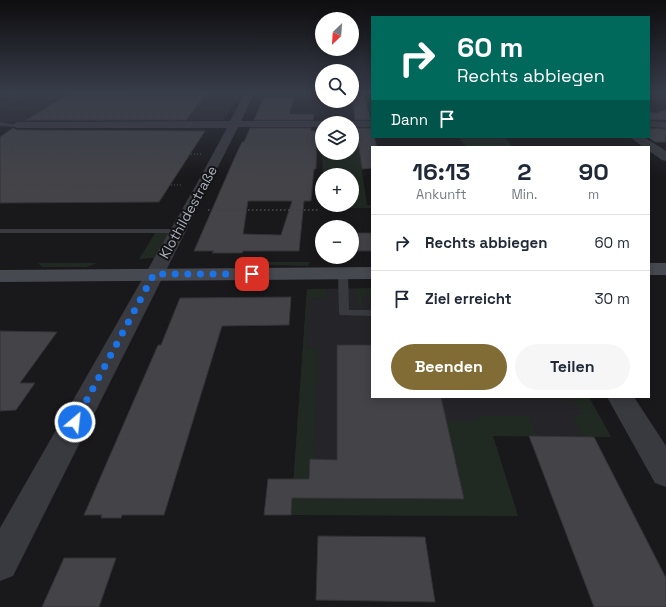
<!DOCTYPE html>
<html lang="de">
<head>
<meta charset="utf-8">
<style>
	:root { --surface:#fff; --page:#f6f6f7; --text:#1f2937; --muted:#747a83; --line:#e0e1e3; --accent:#816c35 }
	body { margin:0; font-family:"Space Grotesk",sans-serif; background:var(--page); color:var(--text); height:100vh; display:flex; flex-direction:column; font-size:15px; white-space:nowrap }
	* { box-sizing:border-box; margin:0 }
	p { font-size:13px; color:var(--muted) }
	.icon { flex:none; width:22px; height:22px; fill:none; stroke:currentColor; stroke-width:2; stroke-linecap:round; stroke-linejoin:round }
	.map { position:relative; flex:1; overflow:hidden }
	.details { position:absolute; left:371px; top:146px; width:279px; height:252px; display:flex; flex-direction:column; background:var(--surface); border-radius:0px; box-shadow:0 2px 10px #0003 }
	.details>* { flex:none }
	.banner { position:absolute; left:371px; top:16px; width:279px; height:122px; border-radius:0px; box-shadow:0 2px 10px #0003; background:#00695c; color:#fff; overflow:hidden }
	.needle { width:26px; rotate:205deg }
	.tools { position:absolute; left:315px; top:12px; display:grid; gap:8px }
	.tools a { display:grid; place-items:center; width:44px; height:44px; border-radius:50%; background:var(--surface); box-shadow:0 2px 10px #0003; font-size:20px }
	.pin { position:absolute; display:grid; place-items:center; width:34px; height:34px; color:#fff; margin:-17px; border-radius:8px; box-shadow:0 2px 6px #0006 }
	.me { position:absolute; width:44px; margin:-22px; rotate:28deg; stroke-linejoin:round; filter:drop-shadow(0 0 3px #0008) }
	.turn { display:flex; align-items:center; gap:14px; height:84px; padding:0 20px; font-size:18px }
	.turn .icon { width:52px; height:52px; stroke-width:2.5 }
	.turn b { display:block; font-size:28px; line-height:34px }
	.then { display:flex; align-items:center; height:38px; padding:0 20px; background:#0003; gap:8px; font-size:15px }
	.eta { display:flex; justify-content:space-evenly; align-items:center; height:68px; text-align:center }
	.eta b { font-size:24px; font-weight:700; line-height:28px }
	.action { display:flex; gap:8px; margin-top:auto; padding:8px 20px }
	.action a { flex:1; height:46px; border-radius:24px; background:var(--accent); color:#fff; font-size:16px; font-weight:700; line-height:46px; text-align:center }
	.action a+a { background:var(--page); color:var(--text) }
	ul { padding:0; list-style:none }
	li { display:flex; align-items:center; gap:12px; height:56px; padding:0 20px; border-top:1px solid var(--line) }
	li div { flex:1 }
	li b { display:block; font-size:15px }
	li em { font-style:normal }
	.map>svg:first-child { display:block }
	.built { fill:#252428 }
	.green { fill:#202922 }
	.building { fill:#434348; stroke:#333237; fill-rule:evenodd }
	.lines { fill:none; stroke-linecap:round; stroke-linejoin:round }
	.path-far2 { stroke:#3f4147; stroke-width:1; stroke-dasharray:1 1.5; stroke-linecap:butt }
	.path-far1 { stroke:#3f4147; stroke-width:1.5; stroke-dasharray:1 2; stroke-linecap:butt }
	.path { stroke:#3f4147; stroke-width:2; stroke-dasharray:1.5 2.5; stroke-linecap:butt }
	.lane { fill:#393a40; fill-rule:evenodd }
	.street { fill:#393a40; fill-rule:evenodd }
	.secondary { fill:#474950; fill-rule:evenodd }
	.route { stroke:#1a73e8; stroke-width:7; stroke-dasharray:0 12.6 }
	.labels { text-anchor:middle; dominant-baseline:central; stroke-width:4; stroke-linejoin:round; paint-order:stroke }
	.street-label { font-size:14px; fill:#aaafbb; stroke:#141316 }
</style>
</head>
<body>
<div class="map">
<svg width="666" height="607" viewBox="0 0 666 607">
	<rect width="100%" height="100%" fill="#19181b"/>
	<!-- built -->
	<g class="built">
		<path d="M 30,93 L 210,93 L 234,96 L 237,98 L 224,120 L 0,122 L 0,108 Z"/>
		<path d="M 372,288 L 372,397 L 589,397 L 611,437 L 493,436 L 518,516 L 291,515 L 307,289 Z"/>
	</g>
	<!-- green -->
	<g class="green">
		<path d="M 0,93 L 30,93 L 0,108 Z"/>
		<path d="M 352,128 L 372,128 L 357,135 L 367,205 L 372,205 L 372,208 L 325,208 L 325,205 L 352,205 L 352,175 L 323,175 L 322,153 L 352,153 Z"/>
		<path d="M 459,137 L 504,137 L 513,147 L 466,147 Z"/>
		<path d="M 155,233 L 169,233 L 155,258 L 139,259 Z"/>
		<path d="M 252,262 L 310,262 L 308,266 L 250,264 Z"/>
		<path d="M 38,263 L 97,263 L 87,267 L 42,267 Z"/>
		<path d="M 372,288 L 372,296 L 362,296 L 363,306 L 357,306 L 355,289 Z"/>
		<path d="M 307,289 L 326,289 L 326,298 L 309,299 L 306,348 L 318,349 L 314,460 L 310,460 L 308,498 L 464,499 L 447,421 L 479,421 L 478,416 L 529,416 L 538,436 L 493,436 L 518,516 L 291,515 Z"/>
		<path d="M 573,397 L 589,397 L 611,437 L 583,437 L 573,416 L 582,414 Z"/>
	</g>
	<!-- building -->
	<g class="building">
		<path d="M 207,93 L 186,120 L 26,120 L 69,94 Z"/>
		<path d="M 352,93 L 364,93 L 371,120 L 355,120 Z"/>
		<path d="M 263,98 L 294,98 L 289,114 L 314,114 L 313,120 L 254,120 Z"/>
		<path d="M 666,110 L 666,120 L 649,120 L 649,112 L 656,113 Z"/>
		<path d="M 13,128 L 17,130 L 205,131 L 159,202 L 0,203 L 0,137 Z"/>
		<path d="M 250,128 L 311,128 L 311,131 L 317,131 L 316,169 L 314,169 L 311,201 L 304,201 L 299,251 L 243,251 L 242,253 L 212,253 L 214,251 L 194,251 L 234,159 L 242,142 L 244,142 ZM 248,201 L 292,201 L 281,235 L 243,234 Z"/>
		<path d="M 356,128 L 372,128 L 372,137 L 374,137 L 377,147 L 372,147 L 372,168 L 362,169 Z"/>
		<path d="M 649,128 L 666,129 L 666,142 L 655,142 L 649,138 Z"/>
		<path d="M 352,233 L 371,233 L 372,251 L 352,251 Z"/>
		<path d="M 291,297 L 289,325 L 222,326 L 164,515 L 122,515 L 121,518 L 101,518 L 102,515 L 84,515 L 158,345 L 161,345 L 180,298 Z"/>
		<path d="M 0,331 L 57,332 L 20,383 L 35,383 L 16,410 L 0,411 Z"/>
		<path d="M 337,345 L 372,345 L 372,397 L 441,397 L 464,499 L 292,498 L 291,515 L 264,515 L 268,479 L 309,479 L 310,459 L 337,460 Z"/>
		<path d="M 529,436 L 594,437 L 666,578 L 666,607 L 594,607 Z"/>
		<path d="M 318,536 L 425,537 L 435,602 L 316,600 Z"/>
		<path d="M 64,558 L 116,558 L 99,607 L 42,607 Z"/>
	</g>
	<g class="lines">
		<!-- path-far2 -->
		<g class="path-far2">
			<path d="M 220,93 L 231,95"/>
			<path d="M 0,96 L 22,96"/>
			<path d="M 91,106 L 96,103 L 137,102"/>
			<path d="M 92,106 L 108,106"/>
			<path d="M 0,107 L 26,93"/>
		</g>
		<!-- path-far1 -->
		<g class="path-far1">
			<path d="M 5,153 L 201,154"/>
			<path d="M 0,157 L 26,140"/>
			<path d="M 0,186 L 183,185"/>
		</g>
		<!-- path -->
		<path class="path" d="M 208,210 L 319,210"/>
		<!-- lane -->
		<g class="lane">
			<path d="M 0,122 L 20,125 L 17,127 L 0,126 Z"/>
			<path d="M 0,229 L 178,229 L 182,231 L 178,233 L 0,233 Z"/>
			<path d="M 343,270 L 348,273 L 349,310 L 372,310 L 372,316 L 340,315 L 339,313 L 338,273 Z"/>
		</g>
		<!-- street -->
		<g class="street">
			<path d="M 245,93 L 254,93 L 241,121 L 322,121 L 327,123 L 322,123 L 322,127 L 238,127 L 13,576 L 0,581 L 0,528 L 196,185 L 227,128 L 17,128 L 12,125 L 17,122 L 230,121 Z"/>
			<path d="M 352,121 L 372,121 L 372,127 L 352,127 L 352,123 L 347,123 Z"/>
			<path d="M 649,121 L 666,122 L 666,128 L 649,127 Z"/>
			<path d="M 630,137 L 644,137 L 666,151 L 666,161 L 662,160 L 649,151 L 649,147 L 643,147 Z"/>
			<path d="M 607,397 L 634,397 L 666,446 L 666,487 L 655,483 Z"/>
		</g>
		<!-- secondary -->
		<g class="secondary">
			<rect x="649" y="263" width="17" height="12"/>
			<path d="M 372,267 L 372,279 L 0,282 L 0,270 Z"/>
		</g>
	</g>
	<!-- sky -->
	<linearGradient id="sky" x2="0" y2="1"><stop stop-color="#0e0d0f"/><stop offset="0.52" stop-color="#383d4a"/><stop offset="1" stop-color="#383d4a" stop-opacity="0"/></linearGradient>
	<rect width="666" height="178" fill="url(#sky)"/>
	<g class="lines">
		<!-- route -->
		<path class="route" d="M 75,422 L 154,274 L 252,274"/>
	</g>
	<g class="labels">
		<!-- street labels -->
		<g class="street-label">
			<text transform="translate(188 212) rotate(-61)">Klothildestraße</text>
		</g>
	</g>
</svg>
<div class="tools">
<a><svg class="needle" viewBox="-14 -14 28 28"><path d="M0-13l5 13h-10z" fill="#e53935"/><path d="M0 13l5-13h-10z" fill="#747a83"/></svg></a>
<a><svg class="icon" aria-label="search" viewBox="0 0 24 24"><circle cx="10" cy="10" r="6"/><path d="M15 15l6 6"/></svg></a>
<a><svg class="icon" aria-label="layers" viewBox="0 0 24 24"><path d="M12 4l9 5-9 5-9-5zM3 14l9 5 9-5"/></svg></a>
<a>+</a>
<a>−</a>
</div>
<div class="pin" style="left:252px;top:274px;background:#d93025"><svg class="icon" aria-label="arrive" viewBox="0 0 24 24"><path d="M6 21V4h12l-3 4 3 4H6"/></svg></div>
<svg class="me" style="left:75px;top:422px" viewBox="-20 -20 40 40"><circle r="17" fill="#1a73e8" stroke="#fff" stroke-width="3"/><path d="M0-11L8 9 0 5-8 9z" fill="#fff"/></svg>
<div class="banner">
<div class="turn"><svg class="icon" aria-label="right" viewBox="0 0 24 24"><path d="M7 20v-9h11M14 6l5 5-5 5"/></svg><div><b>60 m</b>Rechts abbiegen</div></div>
<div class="then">Dann<svg class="icon" aria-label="arrive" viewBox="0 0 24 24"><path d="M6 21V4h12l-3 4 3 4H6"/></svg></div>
</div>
<section class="details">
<div class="eta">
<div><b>16:13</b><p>Ankunft</p></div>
<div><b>2</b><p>Min.</p></div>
<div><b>90</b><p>m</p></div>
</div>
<ul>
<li><svg class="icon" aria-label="right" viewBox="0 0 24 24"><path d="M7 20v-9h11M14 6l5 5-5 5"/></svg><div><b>Rechts abbiegen</b></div><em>60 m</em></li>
<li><svg class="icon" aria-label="arrive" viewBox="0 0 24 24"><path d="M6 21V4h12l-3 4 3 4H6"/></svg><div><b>Ziel erreicht</b></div><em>30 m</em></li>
</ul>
<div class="action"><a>Beenden</a><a>Teilen</a></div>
</section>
</div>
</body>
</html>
